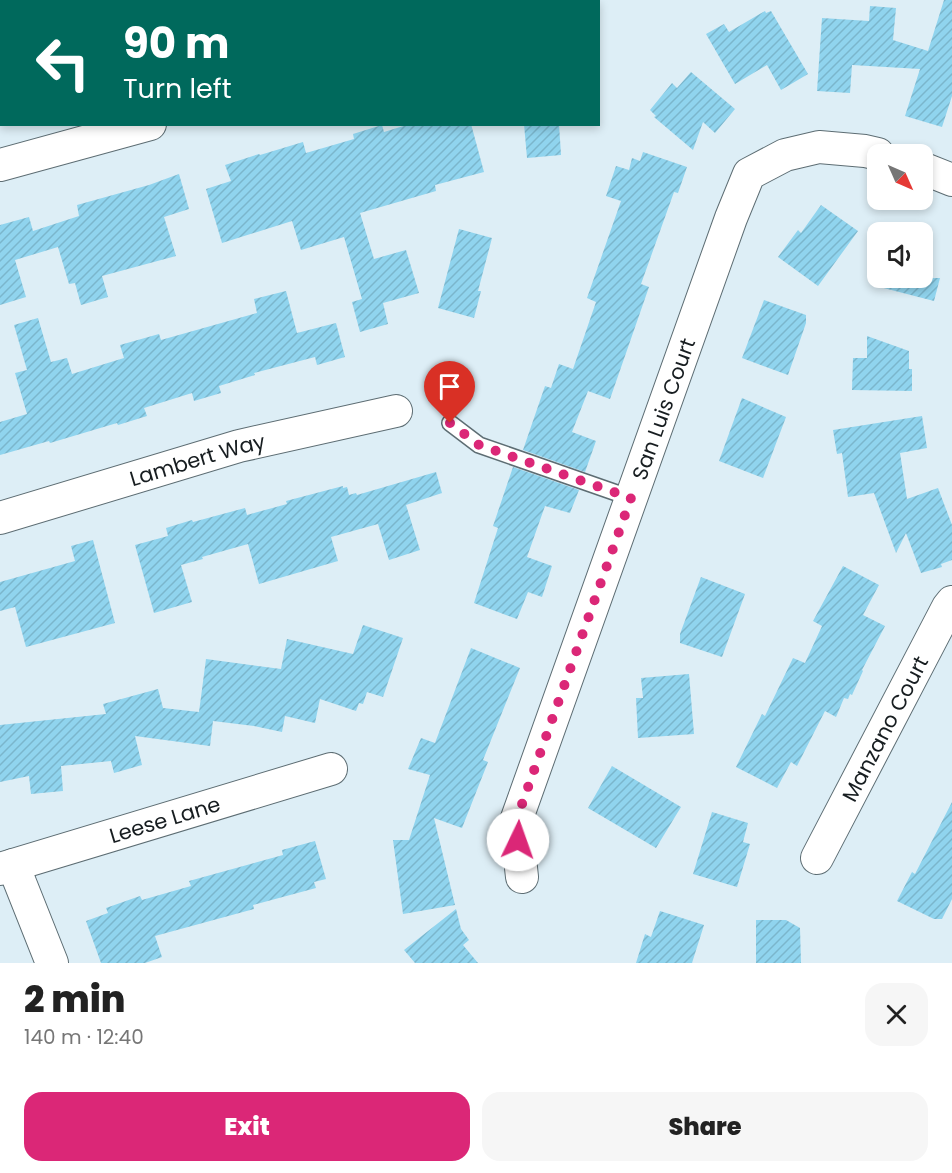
<!DOCTYPE html>
<html lang="en">
<head>
<meta charset="utf-8">
<style>
	:root { --surface:#fff; --page:#f6f6f6; --text:#222; --muted:#767676; --accent:#db2777 }
	body { margin:0; font-family:Poppins,sans-serif; background:var(--page); color:var(--text); height:100vh; display:flex; flex-direction:column; font-size:22px; white-space:nowrap }
	* { box-sizing:border-box; margin:0 }
	p { font-size:20px; color:var(--muted) }
	.icon { flex:none; width:33px; height:33px; fill:none; stroke:currentColor; stroke-width:2; stroke-linecap:round; stroke-linejoin:round }
	.map { position:relative; height:963px; overflow:hidden }
	.panel { display:flex; flex-direction:column; background:var(--surface); flex:1 }
	.panel>* { flex:none }
	.banner { position:absolute; left:0px; top:0px; width:600px; height:126px; box-shadow:0 3px 9px #0003; background:#00695c; color:#fff; overflow:hidden }
	.needle { width:39px; rotate:135deg }
	.fabs { position:absolute; left:867px; top:144px; display:grid; gap:12px }
	.fabs a { display:grid; place-items:center; width:66px; height:66px; border-radius:12px; background:var(--surface); box-shadow:0 3px 9px #0003; font-size:30px }
	.pin { position:absolute; display:grid; place-items:center; width:51px; height:51px; color:#fff; margin:-62px -26px; border-radius:50% 50% 50% 0; rotate:-45deg; box-shadow:0 0 6px #0007 }
	.pin .icon { rotate:45deg }
	.me { position:absolute; width:66px; margin:-33px; rotate:3deg; stroke-linejoin:round; filter:drop-shadow(0 0 4px #0008) }
	.turn { display:flex; align-items:center; gap:21px; height:126px; padding:0 24px; font-size:27px }
	.turn .icon { width:78px; height:78px; stroke-width:2.5 }
	.turn b { display:block; font-size:42px; line-height:51px }
	.round { display:grid; place-items:center; flex:none; width:63px; height:63px; border-radius:18px; background:var(--page) }
	.headline { display:flex; align-items:center; justify-content:space-between; height:102px; padding:0 24px }
	h1 { font-size:36px; font-weight:800; line-height:45px }
	.cta { display:flex; gap:12px; margin-top:auto; padding:12px 24px }
	.cta a { flex:1; height:69px; border-radius:18px; background:var(--accent); color:#fff; font-size:24px; font-weight:800; line-height:69px; text-align:center }
	.cta a+a { background:var(--page); color:var(--text) }
	.map>svg:first-child { display:block }
	.building { fill:url(#building-hatch) }
	.lines { fill:none; stroke-linecap:round; stroke-linejoin:round }
	.lane-casing { stroke:#5d6d73; stroke-width:18 }
	.street-casing { stroke:#5d6d73; stroke-width:34 }
	.lane { stroke:#fff; stroke-width:15 }
	.street { stroke:#fff; stroke-width:32 }
	.route { stroke:#db2777; stroke-width:10; stroke-dasharray:0 18 }
	.labels { text-anchor:middle; dominant-baseline:central; stroke-width:4.5; stroke-linejoin:round; paint-order:stroke }
	.street-label { font-size:21px; fill:#171d20; stroke:#ddeef6 }
</style>
</head>
<body>
<div class="map">
<svg width="952" height="963" viewBox="0 0 952 963">
	<defs>
		<pattern id="building-hatch" width="6" height="6" patternUnits="userSpaceOnUse" patternTransform="scale(1.5)"><rect width="6" height="6" fill="#90d4ee"/><path d="M-1 1l2-2M0 6l6-6M5 7l2-2" fill="none" stroke="#7bb6cc"/></pattern>
	</defs>
	<rect width="100%" height="100%" fill="#ddeef6"/>
	<!-- building -->
	<g class="building">
		<path d="M 944,0 L 952,0 L 952,96 L 942,127 L 905,116 L 920,69 L 852,65 L 850,93 L 817,91 L 822,18 L 869,21 L 870,6 L 896,8 L 893,40 L 928,51 Z"/>
		<path d="M 765,11 L 766,13 L 771,11 L 808,74 L 781,90 L 767,65 L 735,84 L 706,34 L 724,24 L 729,32 Z"/>
		<path d="M 691,72 L 735,109 L 715,133 L 703,122 L 693,150 L 654,117 L 656,116 L 650,110 L 672,83 L 677,88 Z"/>
		<path d="M 410,124 L 471,124 L 484,172 L 435,185 L 436,191 L 360,213 L 374,259 L 406,250 L 419,293 L 383,303 L 388,324 L 360,332 L 352,302 L 362,299 L 344,237 L 301,250 L 292,221 L 222,243 L 206,189 L 231,181 L 225,165 L 259,154 L 260,155 L 303,142 L 306,153 L 354,139 L 353,134 L 382,125 L 384,132 Z"/>
		<path d="M 524,124 L 559,124 L 561,155 L 527,158 Z"/>
		<path d="M 643,152 L 687,167 L 678,193 L 674,192 L 641,284 L 649,287 L 610,399 L 588,391 L 572,432 L 596,441 L 585,472 L 523,450 L 545,386 L 551,388 L 559,364 L 573,369 L 596,302 L 587,298 L 621,201 L 606,196 L 616,166 L 629,170 L 632,158 L 640,161 Z"/>
		<path d="M 179,174 L 189,209 L 164,217 L 176,256 L 102,276 L 108,297 L 81,305 L 75,283 L 69,284 L 58,247 L 15,260 L 26,297 L 0,305 L 0,225 L 29,217 L 33,231 L 79,216 L 77,205 L 149,185 Z"/>
		<path d="M 821,205 L 858,231 L 818,286 L 778,257 L 798,230 L 801,233 Z"/>
		<path d="M 459,229 L 492,238 L 478,291 L 481,291 L 474,318 L 438,308 Z"/>
		<path d="M 873,278 L 940,278 L 934,301 L 872,285 Z"/>
		<path d="M 286,291 L 297,333 L 336,323 L 345,357 L 317,365 L 315,357 L 254,373 L 255,375 L 219,386 L 221,393 L 194,401 L 192,393 L 144,408 L 147,416 L 118,425 L 117,423 L 50,443 L 49,441 L 0,455 L 0,422 L 27,414 L 15,373 L 27,370 L 14,325 L 38,318 L 51,362 L 67,358 L 72,374 L 124,358 L 120,345 L 159,334 L 161,340 L 257,313 L 254,299 Z"/>
		<path d="M 764,300 L 806,315 L 806,323 L 788,375 L 742,358 Z"/>
		<path d="M 867,336 L 909,351 L 909,369 L 912,369 L 912,391 L 852,390 L 853,358 L 867,358 Z"/>
		<path d="M 742,398 L 786,417 L 763,478 L 719,461 Z"/>
		<path d="M 922,416 L 927,448 L 900,453 L 907,499 L 938,488 L 952,525 L 952,560 L 941,564 L 942,567 L 921,573 L 906,533 L 896,553 L 874,493 L 848,497 L 842,453 L 837,454 L 833,430 Z"/>
		<path d="M 513,467 L 579,490 L 570,513 L 545,506 L 527,557 L 552,566 L 542,597 L 528,592 L 517,619 L 474,603 L 498,528 L 493,526 Z"/>
		<path d="M 436,472 L 442,493 L 406,505 L 420,550 L 389,560 L 378,524 L 331,537 L 338,561 L 259,584 L 248,544 L 202,557 L 203,559 L 181,565 L 192,602 L 154,613 L 135,545 L 168,536 L 166,528 L 192,520 L 193,522 L 245,508 L 247,515 L 287,504 L 286,501 L 343,486 L 343,488 L 347,487 L 349,495 L 356,493 L 357,495 Z"/>
		<path d="M 93,540 L 115,623 L 26,647 L 15,607 L 0,611 L 0,582 L 75,561 L 71,546 Z"/>
		<path d="M 843,566 L 879,585 L 863,615 L 885,626 L 862,670 L 863,671 L 852,695 L 850,694 L 848,699 L 844,698 L 836,717 L 825,711 L 797,766 L 791,762 L 777,788 L 736,767 L 762,714 L 765,716 L 793,658 L 805,663 L 822,626 L 813,621 Z"/>
		<path d="M 701,577 L 745,594 L 722,657 L 680,643 L 680,634 Z"/>
		<path d="M 363,625 L 403,638 L 383,697 L 367,692 L 363,704 L 359,703 L 356,711 L 320,699 L 315,723 L 285,716 L 282,732 L 254,726 L 213,721 L 210,746 L 135,736 L 142,765 L 114,773 L 111,761 L 61,766 L 63,791 L 31,794 L 29,776 L 0,782 L 0,725 L 106,714 L 103,704 L 158,689 L 163,708 L 199,712 L 206,659 L 281,669 L 287,639 L 353,654 Z"/>
		<path d="M 471,648 L 520,668 L 483,760 L 488,762 L 462,828 L 434,818 L 455,905 L 403,914 L 393,840 L 409,840 L 430,775 L 408,769 L 421,738 L 435,743 Z"/>
		<path d="M 689,674 L 694,734 L 638,738 L 636,698 L 643,698 L 641,678 Z"/>
		<path d="M 612,766 L 681,807 L 656,848 L 588,808 Z"/>
		<path d="M 952,802 L 952,899 L 942,919 L 934,919 L 897,901 L 912,872 L 915,874 Z"/>
		<path d="M 712,812 L 748,823 L 743,842 L 750,844 L 737,887 L 693,874 Z"/>
		<path d="M 315,841 L 326,879 L 314,882 L 316,888 L 253,905 L 254,909 L 155,936 L 162,957 L 145,963 L 101,963 L 86,921 L 108,913 L 106,908 L 140,896 L 142,900 L 191,886 L 189,881 L 283,855 L 282,850 Z"/>
		<path d="M 456,909 L 461,929 L 469,940 L 463,945 L 478,963 L 415,963 L 404,950 Z"/>
		<path d="M 660,911 L 704,925 L 692,963 L 636,963 L 645,934 L 651,937 Z"/>
		<path d="M 756,920 L 786,920 L 800,928 L 801,963 L 756,963 Z"/>
	</g>
	<g class="lines">
		<defs>
			<path id="lane" d="M 450,423 L 479,445 L 631,498"/>
			<g id="street">
				<path d="M 0,165 L 150,124"/>
				<path d="M 922,168 L 952,180"/>
				<path id="s1" d="M 0,518 L 239,446 L 396,411"/>
				<path id="s2" d="M 817,858 L 948,607 L 952,602"/>
				<path d="M 13,865 L 52,963"/>
				<path id="s3" d="M 0,869 L 331,769"/>
				<path id="s4" d="M 522,877 L 516,821 L 731,218 L 749,174 L 785,155 L 819,147 L 865,151 L 878,154"/>
			</g>
		</defs>
		<!-- lane casing -->
		<use href="#lane" class="lane-casing"/>
		<!-- street casing -->
		<use href="#street" class="street-casing"/>
		<!-- lane -->
		<use href="#lane" class="lane"/>
		<!-- street -->
		<use href="#street" class="street"/>
	</g>
	<g class="lines">
		<!-- route -->
		<path class="route" d="M 450,423 L 479,445 L 631,498 L 516,821 L 518,840"/>
	</g>
	<g class="labels">
		<!-- street labels -->
		<g class="street-label">
			<text stroke="none"><textPath href="#s4" startOffset="494">San Luis Court</textPath></text>
			<text stroke="none"><textPath href="#s1" startOffset="206">Lambert Way</textPath></text>
			<text stroke="none"><textPath href="#s2" startOffset="146">Manzano Court</textPath></text>
			<text stroke="none"><textPath href="#s3" startOffset="172">Leese Lane</textPath></text>
		</g>
	</g>
</svg>
<div class="fabs">
<a><svg class="needle" viewBox="-14 -14 28 28"><path d="M0-13l5 13h-10z" fill="#e53935"/><path d="M0 13l5-13h-10z" fill="#767676"/></svg></a>
<a><svg class="icon" aria-label="sound" viewBox="0 0 24 24"><path d="M4 9h4l5-4v14l-5-4H4zM17 9q2 3 0 6"/></svg></a>
</div>
<div class="pin" style="left:450px;top:423px;background:#d93025"><svg class="icon" aria-label="arrive" viewBox="0 0 24 24"><path d="M6 21V4h12l-3 4 3 4H6"/></svg></div>
<svg class="me" style="left:518px;top:840px" viewBox="-20 -20 40 40"><circle r="19" fill="#fff"/><path d="M0-13L10 11 0 6-10 11z" fill="#db2777"/></svg>
<div class="banner">
<div class="turn"><svg class="icon" aria-label="left" viewBox="0 0 24 24"><path d="M17 20v-9H6M10 6l-5 5 5 5"/></svg><div><b>90 m</b>Turn left</div></div>
</div>
</div>
<section class="panel">
<div class="headline"><div><h1>2 min</h1><p>140 m · 12:40</p></div><a class="round"><svg class="icon" aria-label="close" viewBox="0 0 24 24"><path d="M6 6l12 12M18 6L6 18"/></svg></a></div>
<div class="cta"><a>Exit</a><a>Share</a></div>
</section>
</body>
</html>
